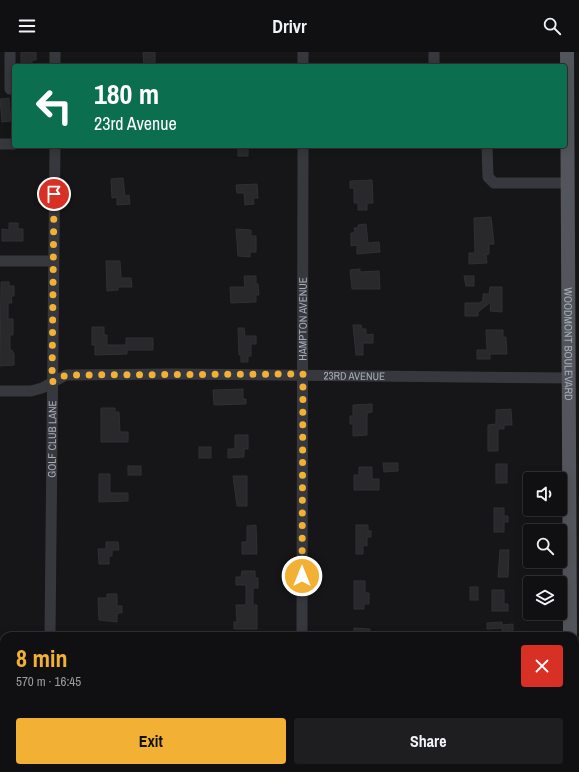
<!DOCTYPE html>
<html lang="en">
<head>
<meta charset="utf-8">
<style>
	:root { --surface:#101012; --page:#1e1e20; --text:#f1f3f6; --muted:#9c9d9f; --line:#303032; --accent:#f2b134 }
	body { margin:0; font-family:"Archivo Narrow",sans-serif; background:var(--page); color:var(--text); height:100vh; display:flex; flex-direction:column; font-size:15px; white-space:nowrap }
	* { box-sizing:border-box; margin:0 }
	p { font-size:13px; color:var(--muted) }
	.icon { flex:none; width:22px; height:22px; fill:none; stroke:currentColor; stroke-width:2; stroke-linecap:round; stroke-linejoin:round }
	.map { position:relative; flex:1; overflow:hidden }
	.side { position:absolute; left:0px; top:580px; width:579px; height:140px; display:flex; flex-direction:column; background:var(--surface); border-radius:12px 12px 0 0; box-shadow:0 2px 10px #0003,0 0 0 1px var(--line) }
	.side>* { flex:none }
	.guide { position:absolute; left:12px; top:12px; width:555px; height:84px; border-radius:4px; box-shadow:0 2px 10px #0003,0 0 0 1px var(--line); background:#0b6e4f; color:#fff; overflow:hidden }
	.buttons { position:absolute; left:523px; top:420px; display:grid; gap:8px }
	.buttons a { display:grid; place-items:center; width:44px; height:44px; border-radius:4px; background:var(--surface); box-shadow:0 2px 10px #0003,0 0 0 1px var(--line); font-size:20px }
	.pin { position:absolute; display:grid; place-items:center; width:34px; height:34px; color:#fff; margin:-17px; border:2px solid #fff; border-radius:50%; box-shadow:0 1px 4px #0007 }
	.me { position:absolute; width:44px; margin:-22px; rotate:0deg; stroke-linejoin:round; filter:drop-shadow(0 0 3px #0008) }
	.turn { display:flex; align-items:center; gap:14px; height:84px; padding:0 16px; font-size:18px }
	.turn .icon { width:52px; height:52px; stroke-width:2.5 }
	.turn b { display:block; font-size:28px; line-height:34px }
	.round { display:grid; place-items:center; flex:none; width:42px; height:42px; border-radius:4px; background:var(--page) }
	.headline { display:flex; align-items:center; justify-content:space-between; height:68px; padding:0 16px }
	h1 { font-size:24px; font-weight:800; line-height:30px; color:var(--accent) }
	.action { display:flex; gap:8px; margin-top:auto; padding:8px 16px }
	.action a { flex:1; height:46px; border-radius:4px; background:var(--accent); color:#111; font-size:16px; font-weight:800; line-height:46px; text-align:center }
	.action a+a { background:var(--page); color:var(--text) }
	header { display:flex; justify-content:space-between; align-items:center; height:52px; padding:0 16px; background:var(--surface); font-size:18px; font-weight:800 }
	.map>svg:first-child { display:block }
	.building { fill:#29292c; stroke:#303034 }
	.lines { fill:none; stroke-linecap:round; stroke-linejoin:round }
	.minor { stroke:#37383d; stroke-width:11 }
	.major { stroke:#53555c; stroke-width:14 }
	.route { stroke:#f2b134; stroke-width:7; stroke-dasharray:0 12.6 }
	.labels { text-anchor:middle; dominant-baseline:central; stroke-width:4; stroke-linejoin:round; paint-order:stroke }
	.street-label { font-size:11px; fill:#a8adb8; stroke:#111113 }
</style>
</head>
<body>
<header><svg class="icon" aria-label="menu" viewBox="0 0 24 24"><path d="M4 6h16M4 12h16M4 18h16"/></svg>Drivr<svg class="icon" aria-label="search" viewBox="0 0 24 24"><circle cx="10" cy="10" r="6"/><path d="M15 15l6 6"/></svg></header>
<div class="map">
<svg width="579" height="720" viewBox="0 0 579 720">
	<rect width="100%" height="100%" fill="#161618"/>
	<!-- building -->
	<g class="building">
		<path d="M 21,0 L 36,0 L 36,8 L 32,8 L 32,14 L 21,14 Z"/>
		<path d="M 143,0 L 155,0 L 155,14 L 144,14 Z"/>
		<path d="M 9,46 L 11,69 L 2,70 L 0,47 Z"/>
		<rect x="238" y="94" width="10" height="10"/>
		<path d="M 123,126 L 125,144 L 129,143 L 130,152 L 117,153 L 117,145 L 112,146 L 111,127 Z"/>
		<path d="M 372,128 L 373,151 L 367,151 L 367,158 L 358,158 L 358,151 L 354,151 L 354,136 L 350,136 L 350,129 Z"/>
		<path d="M 257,132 L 258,146 L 253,146 L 254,152 L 245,153 L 244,141 L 237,141 L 236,133 Z"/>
		<path d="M 491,165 L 494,192 L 489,192 L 489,202 L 486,203 L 487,211 L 469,212 L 469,201 L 475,201 L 474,166 Z"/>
		<path d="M 9,171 L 18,171 L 18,177 L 23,177 L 23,189 L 2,189 L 2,177 L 9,178 Z"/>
		<path d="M 366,172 L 368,191 L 379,190 L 380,200 L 357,202 L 357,193 L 351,194 L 351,181 L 355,181 L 354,176 L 358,176 L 358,173 Z"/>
		<path d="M 236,177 L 251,178 L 251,184 L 256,184 L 256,200 L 250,200 L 250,205 L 238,204 Z"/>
		<path d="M 106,209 L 120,209 L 121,226 L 131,226 L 132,235 L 118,235 L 118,238 L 107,239 Z"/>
		<path d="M 360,217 L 360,220 L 379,219 L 380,237 L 352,237 L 350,218 Z"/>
		<path d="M 244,224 L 256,224 L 256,232 L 258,232 L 259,243 L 256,243 L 256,250 L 231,251 L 230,235 L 245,235 Z"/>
		<path d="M 464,224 L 474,224 L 474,234 L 466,234 Z"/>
		<path d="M 1,230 L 9,230 L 9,234 L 14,234 L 14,244 L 11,244 L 12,251 L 8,251 L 8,267 L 13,267 L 13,283 L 10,283 L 10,298 L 12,298 L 14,302 L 14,313 L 0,314 Z"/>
		<path d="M 490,235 L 502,235 L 502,260 L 490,259 L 491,250 L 478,260 L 478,264 L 465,264 L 465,251 L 479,251 L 483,249 L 483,242 L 489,242 Z"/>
		<path d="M 353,273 L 361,273 L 362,277 L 366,277 L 366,283 L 373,282 L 373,291 L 363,291 L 363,303 L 356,303 Z"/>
		<path d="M 92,275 L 104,275 L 104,283 L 107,283 L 107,293 L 126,293 L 126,286 L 153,286 L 153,298 L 127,298 L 127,302 L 95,303 L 95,293 L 92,293 Z"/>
		<path d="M 238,276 L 244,276 L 245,284 L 256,284 L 256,292 L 251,292 L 251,304 L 248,304 L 248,310 L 241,310 L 241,303 L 239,303 Z"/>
		<path d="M 486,278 L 503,278 L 503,285 L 506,285 L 507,302 L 490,302 L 490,307 L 477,307 L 477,298 L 487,298 Z"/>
		<path d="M 243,337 L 243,347 L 246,347 L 246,352 L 214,353 L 213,338 Z"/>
		<path d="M 372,352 L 372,360 L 367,361 L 367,383 L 353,384 L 353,372 L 350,372 L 350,364 L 353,364 L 353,353 Z"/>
		<path d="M 101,356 L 115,356 L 115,360 L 119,360 L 120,380 L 128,380 L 128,390 L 101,390 Z"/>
		<path d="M 511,357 L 512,373 L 504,373 L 504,377 L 498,377 L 498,399 L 488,399 L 488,373 L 496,372 L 496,358 Z"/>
		<path d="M 235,383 L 248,383 L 248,397 L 244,397 L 244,405 L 228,406 L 228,397 L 235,397 Z"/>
		<rect x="199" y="395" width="12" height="11"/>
		<path d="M 383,411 L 398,411 L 398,419 L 384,420 Z"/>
		<rect x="496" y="412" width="11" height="19"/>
		<rect x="128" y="414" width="13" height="9"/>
		<path d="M 359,415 L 372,415 L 372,427 L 379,427 L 379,438 L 354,438 L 354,423 L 359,423 Z"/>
		<path d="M 99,422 L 110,422 L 110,441 L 128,441 L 128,449 L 99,450 Z"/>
		<path d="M 233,424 L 247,424 L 247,454 L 237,454 Z"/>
		<path d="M 494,456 L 504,456 L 504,464 L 508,464 L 508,470 L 504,470 L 504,480 L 494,480 Z"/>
		<path d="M 256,473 L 257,502 L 242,502 L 242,490 L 247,490 L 247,474 Z"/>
		<path d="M 356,473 L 368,473 L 368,479 L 371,479 L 371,485 L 367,485 L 367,494 L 363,493 L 363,502 L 356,502 Z"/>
		<path d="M 106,490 L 118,490 L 119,498 L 112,498 L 112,504 L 109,504 L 109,512 L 99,512 L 98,497 L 106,497 Z"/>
		<path d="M 500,498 L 509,498 L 508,525 L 498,525 Z"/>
		<path d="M 242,519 L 255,519 L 255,526 L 258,526 L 258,536 L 253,536 L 253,553 L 257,553 L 257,577 L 234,577 L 234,570 L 237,570 L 236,553 L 246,553 L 246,533 L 236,533 L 236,525 L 241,525 Z"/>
		<path d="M 354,529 L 365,529 L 365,541 L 369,541 L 369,552 L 364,552 L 364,557 L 354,557 Z"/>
		<rect x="470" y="535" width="8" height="13"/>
		<path d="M 492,538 L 504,538 L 504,552 L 508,552 L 508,559 L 492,559 Z"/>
		<path d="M 107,542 L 117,542 L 117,554 L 122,554 L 122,561 L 117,561 L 117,570 L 99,568 L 98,546 L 107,546 Z"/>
		<path d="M 502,570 L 502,573 L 513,572 L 513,584 L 502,584 L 502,576 L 487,577 L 487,571 Z"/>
		<path d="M 354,576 L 370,577 L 370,584 L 354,584 Z"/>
	</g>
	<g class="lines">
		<!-- minor -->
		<g class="minor">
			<path d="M 303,0 L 303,14"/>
			<path d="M 434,0 L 434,14"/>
			<path d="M 55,14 L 55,0"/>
			<path d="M 10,37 L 10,0"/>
			<path d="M 0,92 L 14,92"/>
			<path d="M 487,94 L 488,125 L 494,131 L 568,131"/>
			<path d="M 0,209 L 53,209"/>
			<path id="s1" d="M 0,339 L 31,339 L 42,336 L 66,323 L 173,322 L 569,326"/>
			<path id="s2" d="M 50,584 L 55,94"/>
			<path id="s3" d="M 302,584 L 303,94"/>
			<path d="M 0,664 L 4,665"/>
			<path d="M 0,677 L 4,679"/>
			<path d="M 302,716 L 302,720"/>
			<path d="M 49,720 L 49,716"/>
		</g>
		<!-- major -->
		<g class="major">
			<path id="s4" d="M 567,0 L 570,584"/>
			<path d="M 570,716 L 570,720"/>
		</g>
	</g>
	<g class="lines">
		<!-- route -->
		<path class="route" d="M 54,142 L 52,330 L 66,323 L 303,322 L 302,524"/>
	</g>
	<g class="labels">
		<!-- street labels -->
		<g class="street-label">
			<text stroke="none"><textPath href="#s3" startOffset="317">HAMPTON AVENUE</textPath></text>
			<text stroke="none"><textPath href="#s4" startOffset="292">WOODMONT BOULEVARD</textPath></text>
			<text stroke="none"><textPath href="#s1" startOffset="358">23RD AVENUE</textPath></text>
			<text stroke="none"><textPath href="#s2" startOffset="197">GOLF CLUB LANE</textPath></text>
		</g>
	</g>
</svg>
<div class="buttons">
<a><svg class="icon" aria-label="sound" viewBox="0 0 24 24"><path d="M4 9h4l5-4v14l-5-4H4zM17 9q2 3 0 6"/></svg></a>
<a><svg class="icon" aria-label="search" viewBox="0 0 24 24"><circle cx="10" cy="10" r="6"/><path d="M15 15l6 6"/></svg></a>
<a><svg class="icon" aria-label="layers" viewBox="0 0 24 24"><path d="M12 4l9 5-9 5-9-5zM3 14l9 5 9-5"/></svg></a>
</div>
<div class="pin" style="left:54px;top:142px;background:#d93025"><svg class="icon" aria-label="arrive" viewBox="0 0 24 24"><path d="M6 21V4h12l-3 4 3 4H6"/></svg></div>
<svg class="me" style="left:302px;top:524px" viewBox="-20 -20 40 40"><circle r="17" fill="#f2b134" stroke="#fff" stroke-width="3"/><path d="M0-11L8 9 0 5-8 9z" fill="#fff"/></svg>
<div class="guide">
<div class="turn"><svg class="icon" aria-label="left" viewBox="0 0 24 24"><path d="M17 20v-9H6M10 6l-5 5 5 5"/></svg><div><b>180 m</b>23rd Avenue</div></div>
</div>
<section class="side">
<div class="headline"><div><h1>8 min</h1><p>570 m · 16:45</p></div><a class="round" style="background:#d93025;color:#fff"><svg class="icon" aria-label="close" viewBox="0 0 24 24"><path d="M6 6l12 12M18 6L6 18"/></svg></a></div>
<div class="action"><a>Exit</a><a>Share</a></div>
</section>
</div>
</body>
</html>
